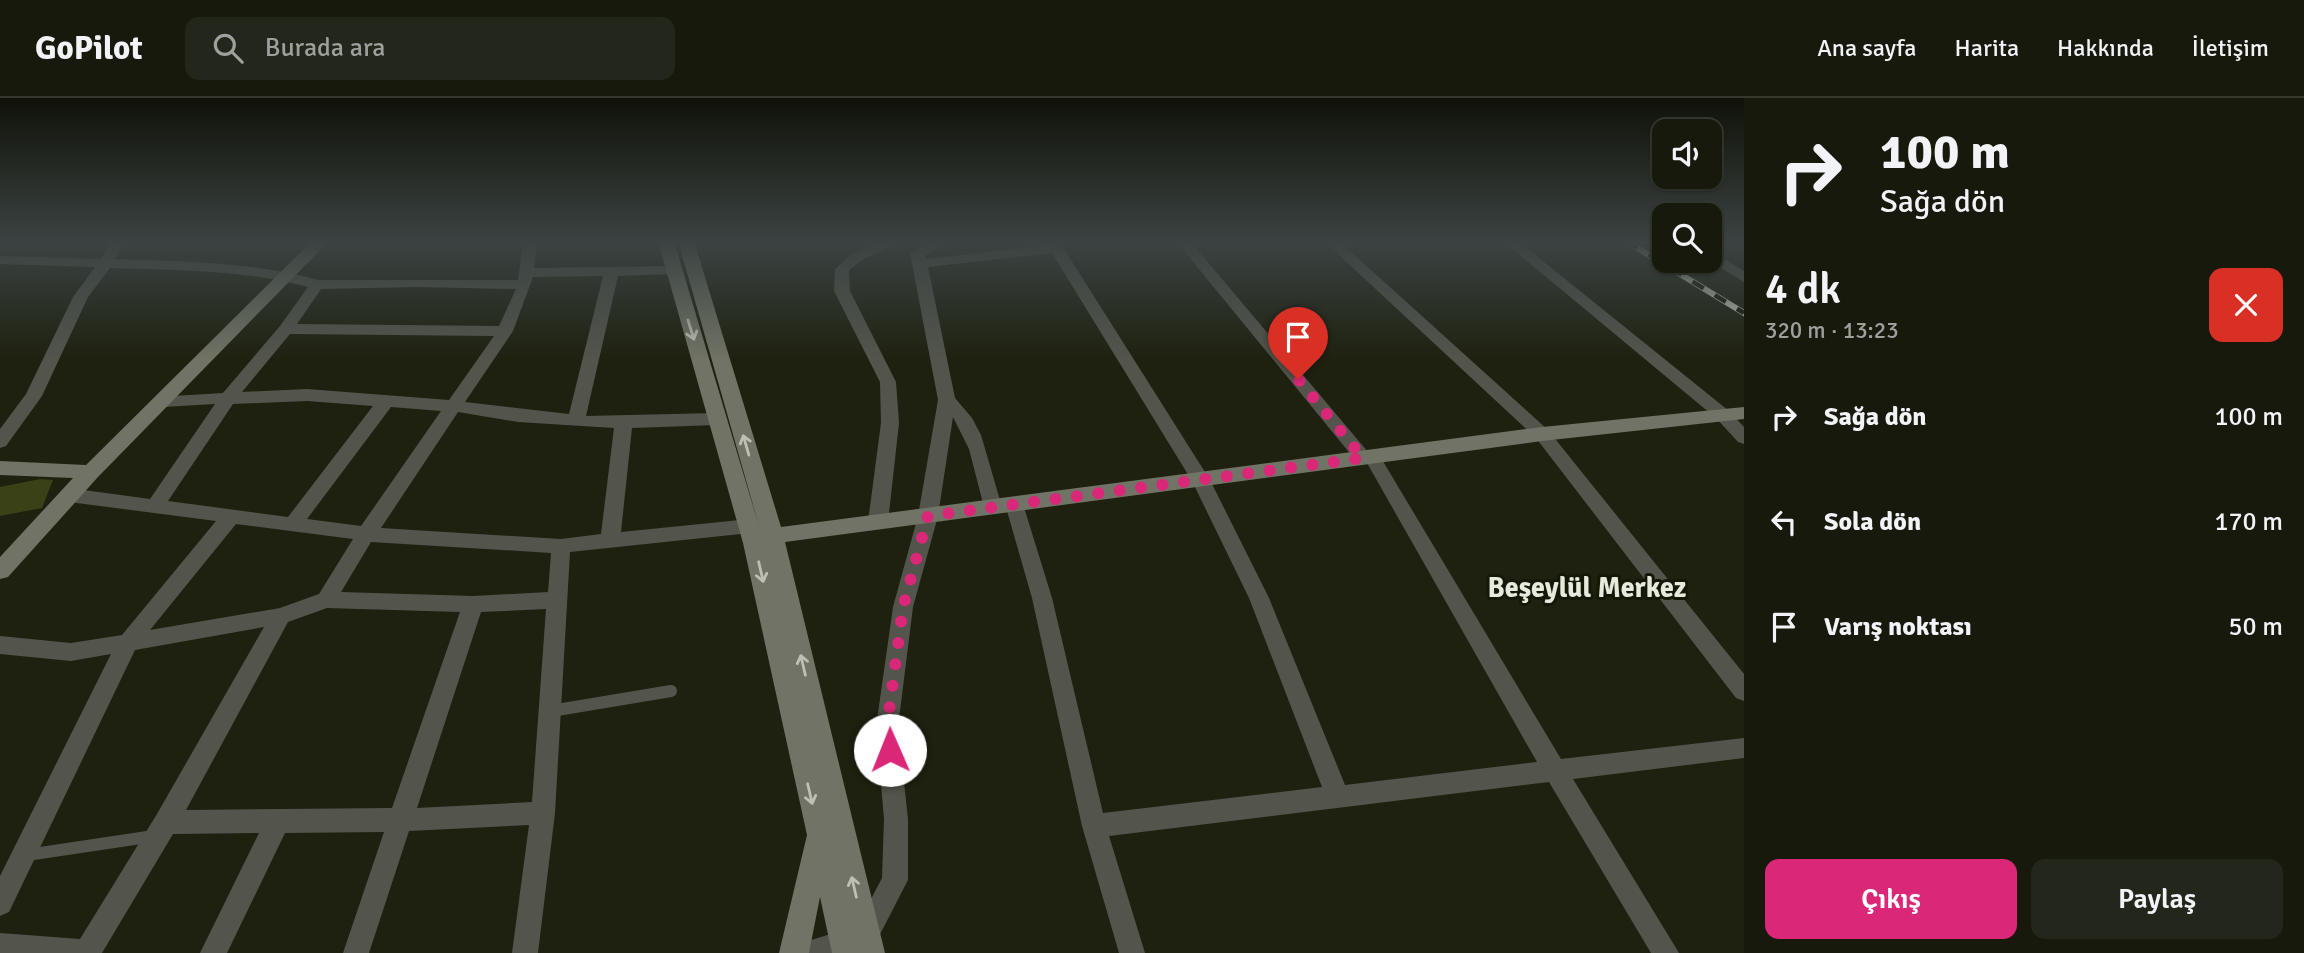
<!DOCTYPE html>
<html lang="tr">
<head>
<meta charset="utf-8">
<style>
	:root { --surface:#16190c; --page:#23261a; --text:#f1f3f6; --muted:#9ea09d; --line:#35382d; --accent:#db2777 }
	body { margin:0; font-family:Signika,sans-serif; background:var(--page); color:var(--text); height:100vh; display:flex; flex-direction:column; font-size:26px; white-space:nowrap }
	* { box-sizing:border-box; margin:0 }
	p { font-size:23px; color:var(--muted) }
	.icon { flex:none; width:38px; height:38px; fill:none; stroke:currentColor; stroke-width:2; stroke-linecap:round; stroke-linejoin:round }
	.map { position:relative; flex:1; overflow:hidden }
	.drawer { display:flex; flex-direction:column; background:var(--surface); width:560px }
	.drawer>* { flex:none }
	.hud { background:#16190c; color:var(--text); overflow:hidden }
	.fabs { position:absolute; left:1652px; top:21px; display:grid; gap:14px }
	.fabs a { display:grid; place-items:center; width:70px; height:70px; border-radius:14px; background:var(--surface); box-shadow:0 2px 5px #0004,0 0 0 2px var(--line); font-size:35px }
	.pin { position:absolute; display:grid; place-items:center; width:60px; height:60px; color:#fff; margin:-72px -30px; border-radius:50% 50% 50% 0; rotate:-45deg; box-shadow:0 0 7px #0007 }
	.pin .icon { rotate:45deg }
	.me { position:absolute; width:77px; margin:-38px; rotate:359deg; stroke-linejoin:round; filter:drop-shadow(0 0 5px #0008) }
	.turn { display:flex; align-items:center; gap:24px; height:147px; padding:0 21px; font-size:32px }
	.turn .icon { width:91px; height:91px; stroke-width:2.5 }
	.turn b { display:block; font-size:49px; line-height:60px }
	.round { display:grid; place-items:center; flex:none; width:74px; height:74px; border-radius:14px; background:var(--page) }
	.head { display:flex; align-items:center; justify-content:space-between; height:119px; padding:0 21px }
	h1 { font-size:42px; font-weight:600; line-height:52px }
	.cta { display:flex; gap:14px; margin-top:auto; padding:14px 21px }
	.cta a { flex:1; height:80px; border-radius:14px; background:var(--accent); color:#fff; font-size:28px; font-weight:600; line-height:80px; text-align:center }
	.cta a+a { background:var(--page); color:var(--text) }
	ul { padding:0; list-style:none }
	li { display:flex; align-items:center; gap:21px; height:105px; padding:0 21px }
	li div { flex:1 }
	li b { display:block; font-size:26px }
	li em { font-style:normal }
	header { display:flex; align-items:center; gap:42px; box-sizing:border-box; height:98px; padding:0 35px; background:var(--surface); border-bottom:2px solid var(--line) }
	header strong { font-size:33px }
	nav { display:flex; gap:38px; margin-inline-start:auto; font-size:24px }
	.search { width:490px; height:63px; background:var(--page); display:flex; align-items:center; gap:18px; box-sizing:border-box; padding:0 24px; border-radius:14px; color:var(--muted); font-size:26px }
	main { display:flex; flex:1; min-height:0 }
	.map>svg:first-child { display:block }
	.building { fill:#3a4117 }
	.lines { fill:none; stroke-linecap:round; stroke-linejoin:round }
	.lane { stroke:#53554c; stroke-width:12 }
	.street { fill:#53554c; fill-rule:evenodd }
	.secondary { fill:#707365; fill-rule:evenodd }
	.rail-casing { stroke:#c3c6ba; stroke-width:6 }
	.rail { stroke:#141807; stroke-width:4.5; stroke-dasharray:13; stroke-linecap:butt }
	.oneway { stroke:#bdc0b3 }
	.route { stroke:#db2777; stroke-width:12; stroke-dasharray:0 21.6 }
	.labels { text-anchor:middle; dominant-baseline:central; stroke-width:6; stroke-linejoin:round; paint-order:stroke }
	.district-label { font-size:28px; font-weight:bold; fill:#e6e9dd; stroke:#141807 }
</style>
</head>
<body>
<header>
<strong>GoPilot</strong>
<div class="search"><svg class="icon" aria-label="search" viewBox="0 0 24 24"><circle cx="10" cy="10" r="6"/><path d="M15 15l6 6"/></svg>Burada ara</div>
<nav><a>Ana sayfa</a><a>Harita</a><a>Hakkında</a><a>İletişim</a></nav>
</header>
<main>
<div class="map">
<svg width="1744" height="855" viewBox="0 0 1744 855">
	<rect width="100%" height="100%" fill="#1e2110"/>
	<!-- building -->
	<path class="building" d="M 40,381 L 53,382 L 42,410 L 0,418 L 0,389 Z"/>
	<g class="lines">
		<!-- lane -->
		<g class="lane">
			<path d="M 551,613 L 671,593"/>
			<path d="M 27,757 L 154,738"/>
		</g>
		<!-- street -->
		<g class="street">
			<path d="M 111,143 L 125,143 L 115,161 C 182,163 253,164 318,182 L 518,182 L 523,143 L 537,143 L 534,170 L 673,168 L 680,172 L 673,176 L 618,178 L 586,318 L 717,315 L 726,321 L 717,327 L 632,330 L 621,434 L 750,421 L 757,423 L 760,428 L 757,433 L 750,435 L 570,454 L 555,715 L 538,855 L 512,855 L 529,727 L 409,733 L 369,855 L 343,855 L 384,734 L 285,735 L 227,855 L 200,855 L 259,735 L 173,736 L 102,855 L 0,855 L 0,835 L 80,841 L 157,716 L 264,529 L 135,552 L 9,814 L 0,818 L 0,778 L 111,556 L 71,563 L 0,556 L 0,538 L 71,545 L 122,537 L 216,423 L 69,404 L 62,402 L 60,397 L 62,392 L 69,390 L 150,401 L 215,306 L 163,309 L 157,307 L 154,303 L 157,299 L 223,295 L 280,228 L 308,189 C 249,172 172,172 110,170 L 88,199 L 42,298 L 6,348 L 0,350 L 0,331 L 26,296 L 73,199 L 95,169 L 0,166 L 0,158 L 101,161 ZM 603,178 L 569,316 L 465,304 L 513,233 L 533,179 ZM 418,189 L 516,191 L 499,228 L 297,226 L 321,191 ZM 290,236 L 494,238 L 449,302 L 307,291 L 242,294 ZM 307,303 L 373,308 L 288,419 L 168,403 L 233,306 ZM 391,309 L 441,313 L 361,428 L 307,421 ZM 458,314 L 518,324 L 614,330 L 601,436 L 561,441 L 381,430 ZM 236,426 L 353,441 L 319,496 L 280,510 L 150,532 ZM 371,444 L 551,455 L 548,494 L 473,498 L 341,494 ZM 327,510 L 460,514 L 392,710 L 186,712 L 288,524 ZM 546,511 L 532,704 L 417,710 L 481,514 Z"/>
			<path d="M 884,143 L 903,143 L 862,162 L 849,172 L 850,193 L 896,284 L 899,325 L 888,424 L 885,429 L 871,429 L 868,424 L 881,325 L 880,284 L 834,193 L 835,171 L 852,156 Z"/>
			<path d="M 933,143 L 951,143 L 925,157 L 926,161 L 1047,147 L 1045,143 L 1059,143 L 1210,382 L 1269,500 L 1345,687 L 1537,664 L 1367,365 L 1357,364 L 1176,143 L 1190,143 L 1368,354 L 1378,355 L 1561,661 L 1744,640 L 1744,660 L 1573,681 L 1679,855 L 1651,855 L 1549,684 L 1109,738 L 1145,855 L 1119,855 L 1082,728 L 1032,500 L 1005,406 L 1007,401 L 1021,401 L 1023,406 L 1052,500 L 1103,715 L 1322,689 L 1249,500 L 1192,383 L 1052,155 L 928,169 L 955,300 L 972,320 L 981,337 L 1002,409 L 1000,414 L 986,414 L 984,409 L 969,351 L 953,319 L 938,418 L 913,509 L 898,629 L 908,721 L 908,782 L 875,846 L 855,855 L 794,855 L 798,846 L 857,828 L 882,780 L 884,721 L 876,629 L 893,509 L 918,418 L 938,302 L 910,155 Z"/>
			<path d="M 1324,143 L 1339,143 L 1548,332 L 1744,576 L 1744,603 L 1736,600 L 1536,340 Z"/>
			<path d="M 1503,143 L 1518,143 L 1729,313 L 1744,329 L 1744,346 L 1738,344 L 1717,321 Z"/>
			<path d="M 1710,152 L 1744,173 L 1744,184 L 1710,163 Z"/>
		</g>
		<!-- secondary -->
		<g class="secondary">
			<path d="M 312,143 L 329,143 L 98,379 L 8,479 L 0,481 L 0,459 L 73,380 L 0,377 L 0,363 L 86,367 Z"/>
			<path d="M 658,143 L 674,143 L 759,428 L 678,143 L 694,143 L 781,429 L 1542,329 L 1744,309 L 1744,321 L 1542,343 L 785,444 L 885,855 L 832,855 L 820,799 L 809,855 L 779,855 L 807,737 L 743,445 Z"/>
		</g>
		<defs>
			<path id="rail" d="M 1626,143 L 1744,215"/>
		</defs>
		<!-- rail casing -->
		<use href="#rail" class="rail-casing"/>
		<!-- rail -->
		<use href="#rail" class="rail"/>
	</g>
	<!-- one-way arrows -->
	<defs><path id="oneway-shaft" d="M-6 0H5M1.5-3L5.5 0L1.5 3" fill="none" stroke-width="1.6" stroke-linecap="round" stroke-linejoin="round" transform="scale(1.75)"/></defs>
	<g class="oneway">
		<use href="#oneway-shaft" transform="translate(691 232) rotate(73)"/>
		<use href="#oneway-shaft" transform="translate(746 347) rotate(-106)"/>
		<use href="#oneway-shaft" transform="translate(761 474) rotate(77)"/>
		<use href="#oneway-shaft" transform="translate(803 567) rotate(-103)"/>
		<use href="#oneway-shaft" transform="translate(810 696) rotate(77)"/>
		<use href="#oneway-shaft" transform="translate(854 789) rotate(-103)"/>
	</g>
	<!-- sky -->
	<linearGradient id="sky" x2="0" y2="1"><stop stop-color="#101209"/><stop offset="0.55" stop-color="#3b4342"/><stop offset="1" stop-color="#3b4342" stop-opacity="0"/></linearGradient>
	<rect width="1744" height="262" fill="url(#sky)"/>
	<g class="lines">
		<!-- route -->
		<path class="route" d="M 890,652 L 887,629 L 903,509 L 928,418 L 1363,360 L 1298,281"/>
	</g>
	<g class="labels">
		<!-- district labels -->
		<g class="district-label">
			<text x="1587" y="490">Beşeylül Merkez</text>
		</g>
	</g>
</svg>
<div class="fabs">
<a><svg class="icon" aria-label="sound" viewBox="0 0 24 24"><path d="M4 9h4l5-4v14l-5-4H4zM17 9q2 3 0 6"/></svg></a>
<a><svg class="icon" aria-label="search" viewBox="0 0 24 24"><circle cx="10" cy="10" r="6"/><path d="M15 15l6 6"/></svg></a>
</div>
<div class="pin" style="left:1298px;top:281px;background:#d93025"><svg class="icon" aria-label="arrive" viewBox="0 0 24 24"><path d="M6 21V4h12l-3 4 3 4H6"/></svg></div>
<svg class="me" style="left:890px;top:652px" viewBox="-20 -20 40 40"><circle r="19" fill="#fff"/><path d="M0-13L10 11 0 6-10 11z" fill="#db2777"/></svg>
</div>
<section class="drawer">
<div class="hud">
<div class="turn"><svg class="icon" aria-label="right" viewBox="0 0 24 24"><path d="M7 20v-9h11M14 6l5 5-5 5"/></svg><div><b>100 m</b>Sağa dön</div></div>
</div>
<div class="head"><div><h1>4 dk</h1><p>320 m · 13:23</p></div><a class="round" style="background:#d93025;color:#fff"><svg class="icon" aria-label="close" viewBox="0 0 24 24"><path d="M6 6l12 12M18 6L6 18"/></svg></a></div>
<ul>
<li><svg class="icon" aria-label="right" viewBox="0 0 24 24"><path d="M7 20v-9h11M14 6l5 5-5 5"/></svg><div><b>Sağa dön</b></div><em>100 m</em></li>
<li><svg class="icon" aria-label="left" viewBox="0 0 24 24"><path d="M17 20v-9H6M10 6l-5 5 5 5"/></svg><div><b>Sola dön</b></div><em>170 m</em></li>
<li><svg class="icon" aria-label="arrive" viewBox="0 0 24 24"><path d="M6 21V4h12l-3 4 3 4H6"/></svg><div><b>Varış noktası</b></div><em>50 m</em></li>
</ul>
<div class="cta"><a>Çıkış</a><a>Paylaş</a></div>
</section>
</main>
</body>
</html>
